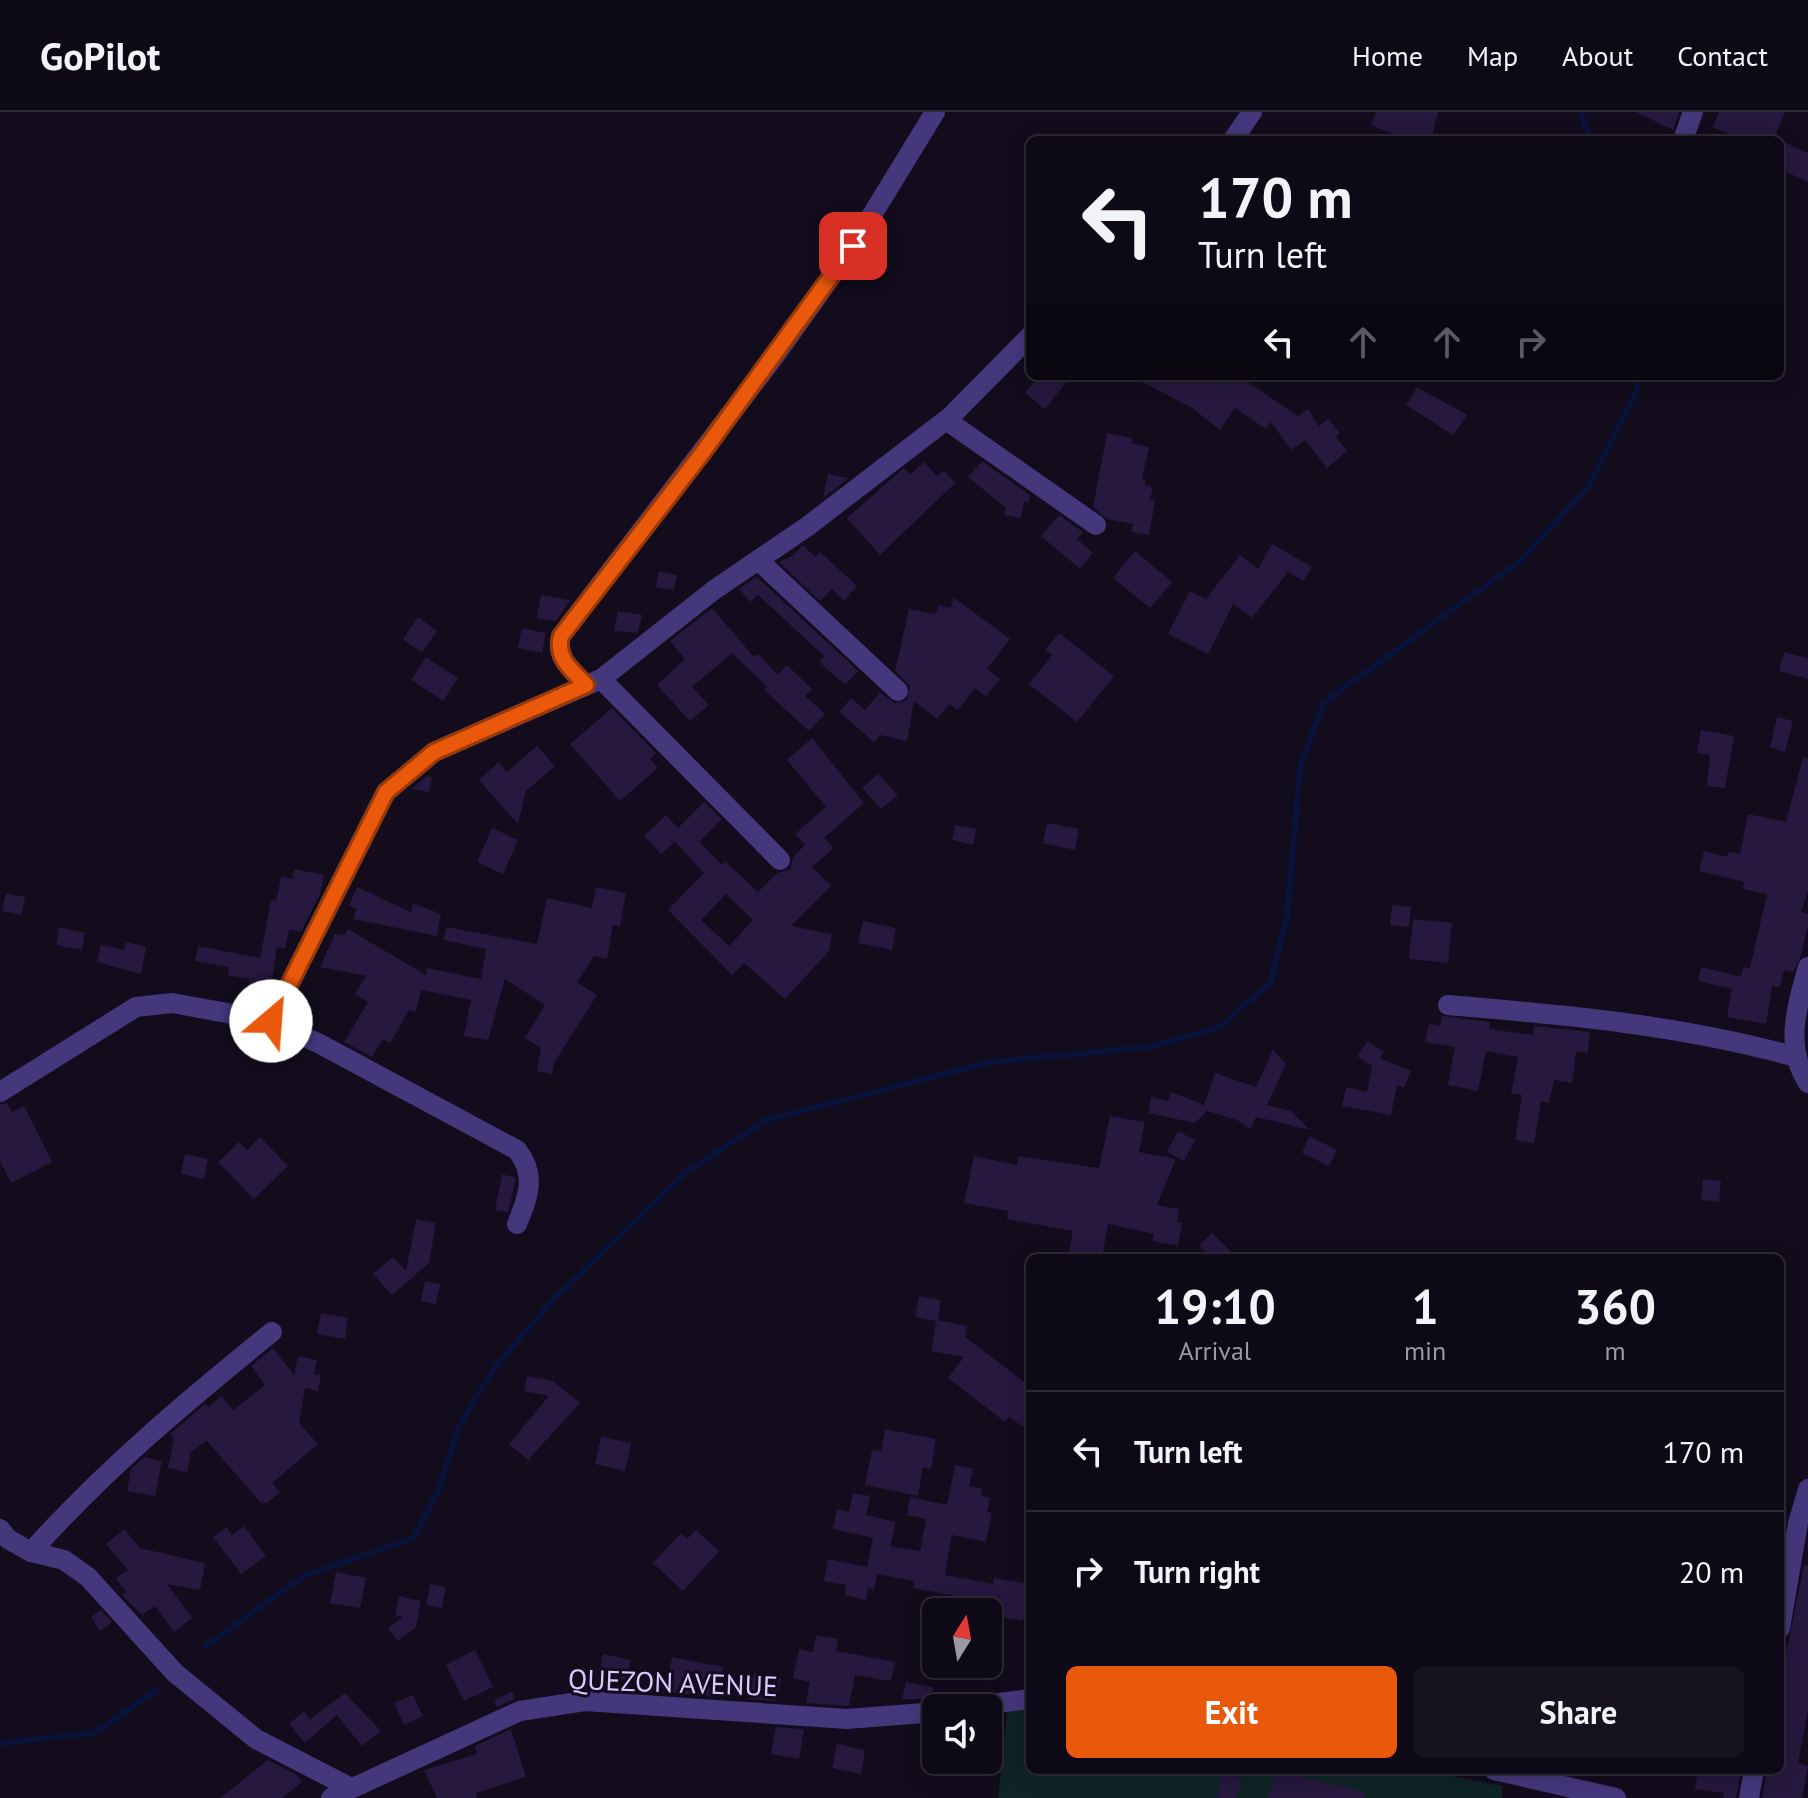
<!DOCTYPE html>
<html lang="en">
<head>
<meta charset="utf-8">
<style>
	:root { --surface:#0e0916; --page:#17121f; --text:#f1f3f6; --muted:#9b9aa1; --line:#2e2a35; --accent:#ea580c }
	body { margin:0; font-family:"PT Sans",sans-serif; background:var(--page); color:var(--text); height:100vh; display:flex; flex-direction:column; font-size:30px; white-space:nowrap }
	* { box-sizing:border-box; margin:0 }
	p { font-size:26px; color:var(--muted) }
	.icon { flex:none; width:44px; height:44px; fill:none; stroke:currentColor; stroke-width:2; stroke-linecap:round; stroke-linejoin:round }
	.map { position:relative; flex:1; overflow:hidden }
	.side { position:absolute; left:1026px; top:1142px; width:758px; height:520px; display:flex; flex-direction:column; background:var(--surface); border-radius:12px; box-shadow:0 4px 20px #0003,0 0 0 2px var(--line) }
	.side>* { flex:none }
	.hud { position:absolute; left:1026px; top:24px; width:758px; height:244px; border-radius:12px; box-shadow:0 4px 20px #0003,0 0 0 2px var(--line); background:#0e0916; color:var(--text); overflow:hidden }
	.needle { width:52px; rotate:11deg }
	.tools { position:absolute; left:922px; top:1486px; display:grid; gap:16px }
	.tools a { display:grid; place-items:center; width:80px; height:80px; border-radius:12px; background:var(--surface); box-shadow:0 4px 20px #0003,0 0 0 2px var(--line); font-size:40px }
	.pin { position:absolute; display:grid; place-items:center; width:68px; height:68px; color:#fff; margin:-34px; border-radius:16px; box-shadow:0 4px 12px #0006 }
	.me { position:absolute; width:88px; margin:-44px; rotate:27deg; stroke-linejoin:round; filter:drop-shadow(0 0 6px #0008) }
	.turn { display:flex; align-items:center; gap:28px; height:168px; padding:0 40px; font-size:36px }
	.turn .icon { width:104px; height:104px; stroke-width:2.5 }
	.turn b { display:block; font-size:56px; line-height:68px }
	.lanes { display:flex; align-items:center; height:76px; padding:0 40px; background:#0003; justify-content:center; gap:40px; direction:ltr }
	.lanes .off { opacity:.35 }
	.eta { display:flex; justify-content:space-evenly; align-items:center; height:136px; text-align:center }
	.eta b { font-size:48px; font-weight:700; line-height:56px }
	.button { display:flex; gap:16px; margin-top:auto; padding:16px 40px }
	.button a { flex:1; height:92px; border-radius:12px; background:var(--accent); color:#fff; font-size:32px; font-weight:700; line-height:92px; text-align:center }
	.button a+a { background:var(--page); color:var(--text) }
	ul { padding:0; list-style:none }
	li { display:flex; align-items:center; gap:24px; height:120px; padding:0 40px; border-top:2px solid var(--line) }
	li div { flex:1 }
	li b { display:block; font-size:30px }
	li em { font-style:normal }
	header { display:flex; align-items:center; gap:48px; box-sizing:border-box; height:112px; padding:0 40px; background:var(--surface); border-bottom:2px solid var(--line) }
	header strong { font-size:38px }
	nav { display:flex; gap:44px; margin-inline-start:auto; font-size:28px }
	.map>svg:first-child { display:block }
	.green { fill:#0f2427 }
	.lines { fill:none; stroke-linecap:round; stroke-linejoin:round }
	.stream { stroke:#091339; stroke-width:6 }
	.building { fill:#26183e; fill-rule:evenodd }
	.minor { stroke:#45377c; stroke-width:20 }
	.route-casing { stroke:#983908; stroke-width:20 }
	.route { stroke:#ea580c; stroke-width:14 }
	.labels { text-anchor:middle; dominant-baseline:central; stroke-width:6; stroke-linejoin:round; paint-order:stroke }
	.street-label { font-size:28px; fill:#d8c9ff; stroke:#120c1d }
</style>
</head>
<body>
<header>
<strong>GoPilot</strong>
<nav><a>Home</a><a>Map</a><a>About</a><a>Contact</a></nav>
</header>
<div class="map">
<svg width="1808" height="1686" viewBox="0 0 1808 1686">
	<rect width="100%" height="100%" fill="#120c1d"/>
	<!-- green -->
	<path class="green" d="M 1008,1594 L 1030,1594 L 1030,1658 L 1422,1658 L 1502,1674 L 1502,1686 L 998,1686 Z"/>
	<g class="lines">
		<!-- stream -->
		<g class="stream">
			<path d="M 1581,0 L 1590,28"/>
			<path d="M 206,1534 L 305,1463 L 414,1426 L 439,1377 L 458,1316 L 494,1256 L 552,1189 L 686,1060 L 766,1008 L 991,950 L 1149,935 L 1218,916 L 1270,871 L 1287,805 L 1300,655 L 1324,590 L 1520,449 L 1589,374 L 1637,278 L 1637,264"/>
			<path d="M 0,1631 L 94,1621 L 157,1578"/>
		</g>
	</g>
	<!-- building -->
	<g class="building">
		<path d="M 1376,0 L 1438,0 L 1431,28 L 1408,28 L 1371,13 Z"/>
		<path d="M 1636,0 L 1679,0 L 1673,18 Z"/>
		<path d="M 1719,0 L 1785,0 L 1773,28 L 1743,28 L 1713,15 Z"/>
		<path d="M 1780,28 L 1808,41 L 1808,70 L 1780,57 Z"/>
		<path d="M 1039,264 L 1071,264 L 1045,297 L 1025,281 Z"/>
		<path d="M 1131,264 L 1220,264 L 1230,271 L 1239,264 L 1298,304 L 1308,297 L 1319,314 L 1328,307 L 1340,321 L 1336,325 L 1347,339 L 1327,356 L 1305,328 L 1291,338 L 1271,310 L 1266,317 L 1235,296 L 1220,318 L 1192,296 Z"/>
		<path d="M 1417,275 L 1467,303 L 1453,323 L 1406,293 Z"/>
		<path d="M 1107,321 L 1132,326 L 1131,331 L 1149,335 L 1142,367 L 1146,367 L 1145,373 L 1153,375 L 1150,388 L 1155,389 L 1149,423 L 1132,420 L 1133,412 L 1107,407 L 1093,395 Z"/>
		<path d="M 982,349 L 1030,383 L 1029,390 L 1024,389 L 1021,406 L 1004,403 L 1006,396 L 968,365 Z"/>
		<path d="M 924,350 L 937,364 L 944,359 L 955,371 L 880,443 L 847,406 L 904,356 L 910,363 Z"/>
		<path d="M 828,362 L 849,366 L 823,386 Z"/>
		<path d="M 1059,403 L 1083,420 L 1077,427 L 1093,441 L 1080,457 L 1041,424 Z"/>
		<path d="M 1272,432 L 1312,455 L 1303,469 L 1288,460 L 1252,506 L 1233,492 L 1208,542 L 1168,522 L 1190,479 L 1206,487 L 1240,443 L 1258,457 Z"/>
		<path d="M 803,433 L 815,445 L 820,440 L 857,474 L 844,489 L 832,477 L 820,489 L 779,450 L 792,444 Z"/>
		<path d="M 1135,439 L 1172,470 L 1150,496 L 1113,466 Z"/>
		<path d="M 659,459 L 677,463 L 674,478 L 656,475 Z"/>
		<path d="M 757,465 L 858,559 L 845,573 L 819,550 L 824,544 L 758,483 L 750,490 L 739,477 Z"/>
		<path d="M 541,483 L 570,488 L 556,509 L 537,506 Z"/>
		<path d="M 953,485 L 1010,527 L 987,557 L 1000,567 L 986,584 L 975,576 L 958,598 L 949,592 L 937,607 L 914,589 L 907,629 L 880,623 L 874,630 L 839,600 L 851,586 L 865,598 L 880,580 L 894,591 L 907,588 L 910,574 L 895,559 L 909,497 L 936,502 L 938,493 L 951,496 Z"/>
		<path d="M 712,496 L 754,545 L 758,542 L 778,563 L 787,553 L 812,577 L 805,584 L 825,602 L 809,619 L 764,578 L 767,575 L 732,541 L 692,575 L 709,593 L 690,609 L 657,573 L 685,547 L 670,529 Z"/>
		<path d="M 618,499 L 642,503 L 638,521 L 614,519 Z"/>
		<path d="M 418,505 L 437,519 L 422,541 L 403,527 Z"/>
		<path d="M 522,516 L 546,521 L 542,541 L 518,536 Z"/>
		<path d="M 1059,521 L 1114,564 L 1077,610 L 1029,572 L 1052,543 L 1045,538 Z"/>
		<path d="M 1784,540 L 1808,546 L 1808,567 L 1779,559 Z"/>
		<path d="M 426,545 L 458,566 L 443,589 L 411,568 Z"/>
		<path d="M 612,596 L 656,641 L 650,647 L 658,656 L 620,689 L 570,632 Z"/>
		<path d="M 1777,605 L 1793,609 L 1785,640 L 1770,635 Z"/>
		<path d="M 1701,618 L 1734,624 L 1725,676 L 1707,674 L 1710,643 L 1697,641 Z"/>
		<path d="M 812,626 L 864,691 L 824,726 L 834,736 L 812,755 L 831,774 L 791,814 L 832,822 L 829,839 L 785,887 L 744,851 L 732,863 L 668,798 L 704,761 L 675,730 L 661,742 L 644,724 L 666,703 L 678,716 L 704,690 L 722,707 L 699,730 L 722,753 L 725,749 L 758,780 L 777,761 L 790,757 L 793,745 L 805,733 L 795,722 L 826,695 L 787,648 ZM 726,782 L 753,808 L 729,834 L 701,808 Z"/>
		<path d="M 537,634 L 555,654 L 526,679 L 518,712 L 479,668 L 499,650 L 507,660 Z"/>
		<path d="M 1803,645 L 1808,646 L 1808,779 L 1801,800 L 1808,802 L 1808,812 L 1801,844 L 1793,860 L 1784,858 L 1780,875 L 1772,874 L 1766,912 L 1727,905 L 1732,877 L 1698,869 L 1701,855 L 1741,865 L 1743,855 L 1750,856 L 1767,782 L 1743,777 L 1744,770 L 1699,759 L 1704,739 L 1727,745 L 1728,740 L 1740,742 L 1748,702 L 1786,710 Z"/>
		<path d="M 878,662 L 898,683 L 881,697 L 862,676 Z"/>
		<path d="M 426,664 L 432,665 L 429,680 L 412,677 Z"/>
		<path d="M 1047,711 L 1079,717 L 1075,738 L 1043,731 Z"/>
		<path d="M 955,713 L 976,717 L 973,733 L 952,728 Z"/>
		<path d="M 492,716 L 518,728 L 503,762 L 477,750 Z"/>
		<path d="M 294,757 L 324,763 L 320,782 L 301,820 L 289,817 L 285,837 L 277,835 L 270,879 L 248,874 L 249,867 L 228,863 L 229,855 L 195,849 L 198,834 L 260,846 L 271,788 L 276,789 L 281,765 L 292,767 Z"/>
		<path d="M 357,775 L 411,800 L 413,791 L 441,802 L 437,824 L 353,807 L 357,797 L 349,793 Z"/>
		<path d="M 596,775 L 626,781 L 620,814 L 613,813 L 607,847 L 594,844 L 577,870 L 597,883 L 554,951 L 552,962 L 537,959 L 541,936 L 525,926 L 545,893 L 505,867 L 488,928 L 464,924 L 471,888 L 421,878 L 416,900 L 409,898 L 390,931 L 383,927 L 372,945 L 344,930 L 368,890 L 355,882 L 366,864 L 320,855 L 335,822 L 345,823 L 348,817 L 426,863 L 427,856 L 481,867 L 486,837 L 443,828 L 446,815 L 537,832 L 547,786 L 592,796 Z"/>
		<path d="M 6,781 L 25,785 L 22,803 L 2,799 Z"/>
		<path d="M 1392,793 L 1411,795 L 1409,815 L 1390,813 Z"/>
		<path d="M 1413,807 L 1452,811 L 1448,851 L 1409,847 Z"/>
		<path d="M 863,809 L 896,816 L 892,838 L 858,831 Z"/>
		<path d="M 59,815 L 85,821 L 82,838 L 56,833 Z"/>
		<path d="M 126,830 L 146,835 L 141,862 L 97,850 L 101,833 L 124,838 Z"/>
		<path d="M 1442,904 L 1490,910 L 1489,917 L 1533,923 L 1534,914 L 1590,920 L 1588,941 L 1576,940 L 1572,971 L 1554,968 L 1549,991 L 1541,989 L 1534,1031 L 1515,1028 L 1522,983 L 1511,981 L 1518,945 L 1486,939 L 1478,979 L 1448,973 L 1455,935 L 1425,930 L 1429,912 L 1440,914 Z"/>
		<path d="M 1368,929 L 1384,940 L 1380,946 L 1411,959 L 1404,976 L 1397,973 L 1391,1003 L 1342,994 L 1346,975 L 1367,980 L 1372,954 L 1357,944 Z"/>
		<path d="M 1273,938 L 1286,952 L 1267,993 L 1291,999 L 1310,1018 L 1256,1005 L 1250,1017 L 1237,1008 L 1207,999 L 1195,1011 L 1148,1001 L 1151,985 L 1168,989 L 1171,980 L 1204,993 L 1215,961 L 1256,975 Z"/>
		<path d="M 7,991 L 12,1000 L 24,994 L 52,1050 L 11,1071 L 0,1049 L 0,993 Z"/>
		<path d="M 1110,1004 L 1145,1010 L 1139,1040 L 1176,1047 L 1157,1093 L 1179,1097 L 1177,1110 L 1182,1111 L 1178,1134 L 1152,1129 L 1154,1122 L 1108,1112 L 1102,1146 L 1068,1146 L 1073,1119 L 1007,1107 L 1008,1099 L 964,1091 L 974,1044 L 1017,1053 L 1018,1044 L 1099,1056 Z"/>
		<path d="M 1178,1019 L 1195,1028 L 1184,1049 L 1167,1040 Z"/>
		<path d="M 1309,1024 L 1337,1038 L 1329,1054 L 1302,1041 Z"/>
		<path d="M 260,1025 L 288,1054 L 254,1087 L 218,1050 L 239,1030 L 247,1038 Z"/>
		<path d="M 185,1042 L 208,1047 L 204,1067 L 181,1062 Z"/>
		<path d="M 502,1062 L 516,1066 L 508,1100 L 495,1098 Z"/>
		<path d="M 1703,1067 L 1721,1069 L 1719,1090 L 1701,1088 Z"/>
		<path d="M 416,1107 L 436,1111 L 429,1151 L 392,1183 L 373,1162 L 393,1145 L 406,1159 Z"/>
		<path d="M 1212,1121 L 1230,1139 L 1223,1146 L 1212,1146 L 1199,1134 Z"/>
		<path d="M 425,1169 L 440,1172 L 436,1192 L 421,1189 Z"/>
		<path d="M 919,1184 L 941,1188 L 938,1208 L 967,1214 L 965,1225 L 1030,1274 L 1030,1320 L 1009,1305 L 1005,1310 L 948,1266 L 964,1245 L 931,1239 L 936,1209 L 915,1205 Z"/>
		<path d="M 321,1201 L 348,1206 L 345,1227 L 317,1222 Z"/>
		<path d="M 273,1236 L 294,1263 L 298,1244 L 317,1248 L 314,1262 L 321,1263 L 318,1279 L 305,1276 L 299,1311 L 318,1332 L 272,1371 L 280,1380 L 267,1391 L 261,1391 L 207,1329 L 191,1340 L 187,1360 L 168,1356 L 174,1326 L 170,1322 L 205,1292 L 208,1295 L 221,1284 L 233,1298 L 265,1273 L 251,1254 Z"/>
		<path d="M 527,1264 L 553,1269 L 580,1291 L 528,1348 L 509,1332 L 549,1284 L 524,1279 Z"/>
		<path d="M 885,1317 L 936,1327 L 931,1357 L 923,1355 L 918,1384 L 865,1373 L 872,1338 L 881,1339 Z"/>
		<path d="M 601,1325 L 631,1331 L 625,1359 L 595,1352 Z"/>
		<path d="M 144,1345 L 162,1349 L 155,1384 L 127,1379 L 131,1357 Z"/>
		<path d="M 955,1353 L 973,1357 L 969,1374 L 982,1376 L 981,1384 L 990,1386 L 987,1400 L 992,1401 L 986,1430 L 952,1423 L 945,1463 L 993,1472 L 994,1466 L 1030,1472 L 1030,1493 L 1026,1493 L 1023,1509 L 988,1503 L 988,1496 L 960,1490 L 961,1485 L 913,1476 L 914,1469 L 877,1462 L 874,1478 L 868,1476 L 866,1488 L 845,1483 L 846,1473 L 824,1469 L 828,1447 L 867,1455 L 873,1426 L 833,1417 L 837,1397 L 849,1400 L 853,1381 L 870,1384 L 866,1403 L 896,1410 L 890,1434 L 920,1439 L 926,1407 L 907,1403 L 910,1385 L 947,1393 Z"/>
		<path d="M 244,1414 L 266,1444 L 241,1462 L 213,1425 L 227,1415 L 232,1423 Z"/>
		<path d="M 124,1417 L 140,1436 L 205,1451 L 200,1478 L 167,1472 L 192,1506 L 174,1520 L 155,1494 L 142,1503 L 122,1483 L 126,1480 L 116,1466 L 128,1458 L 106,1432 Z"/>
		<path d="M 696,1418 L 719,1439 L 683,1479 L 653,1451 L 681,1421 L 687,1427 Z"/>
		<path d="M 1804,1453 L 1808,1453 L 1808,1598 L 1798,1651 L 1808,1654 L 1802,1686 L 1762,1686 L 1767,1658 L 1780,1658 L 1780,1570 Z"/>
		<path d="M 336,1460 L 366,1466 L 360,1496 L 330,1491 Z"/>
		<path d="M 430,1472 L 446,1475 L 442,1496 L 426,1493 Z"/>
		<path d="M 399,1484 L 421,1489 L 416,1515 L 398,1529 L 388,1516 L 403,1505 L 395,1503 Z"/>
		<path d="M 101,1498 L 112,1510 L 100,1519 L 91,1505 Z"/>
		<path d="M 816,1523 L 838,1527 L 836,1539 L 895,1550 L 891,1569 L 855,1563 L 849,1594 L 806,1591 L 810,1570 L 793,1566 L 799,1537 L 813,1540 Z"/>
		<path d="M 475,1538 L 493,1575 L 464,1589 L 446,1553 Z"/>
		<path d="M 603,1542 L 631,1548 L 627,1568 L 599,1563 Z"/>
		<path d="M 672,1545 L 723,1555 L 717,1585 L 666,1580 Z"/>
		<path d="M 754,1561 L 781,1566 L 776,1589 L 748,1587 Z"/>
		<path d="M 906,1570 L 933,1575 L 931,1587 L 902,1587 Z"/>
		<path d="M 512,1580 L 515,1587 L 497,1595 L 494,1588 Z"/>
		<path d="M 345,1581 L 381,1619 L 362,1634 L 337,1603 L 305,1631 L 289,1612 L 304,1599 L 310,1607 Z"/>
		<path d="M 413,1583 L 423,1604 L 404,1613 L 394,1591 Z"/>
		<path d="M 776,1615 L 804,1617 L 799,1647 L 771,1642 Z"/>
		<path d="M 511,1617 L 526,1665 L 476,1681 L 477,1686 L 437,1686 L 424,1658 L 477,1642 L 475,1634 Z"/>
		<path d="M 837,1632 L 865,1638 L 861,1662 L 832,1656 Z"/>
		<path d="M 268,1648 L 297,1663 L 302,1670 L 282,1686 L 220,1686 Z"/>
		<path d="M 1276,1658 L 1365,1680 L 1364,1686 L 1269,1686 Z"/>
		<path d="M 1698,1658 L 1741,1658 L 1736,1686 L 1723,1686 L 1724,1681 L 1695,1677 Z"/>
		<path d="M 1222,1662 L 1241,1666 L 1237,1686 L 1217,1686 Z"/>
	</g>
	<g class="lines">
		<!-- minor -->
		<g class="minor">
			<path d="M 1233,28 L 1252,0"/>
			<path d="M 1683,28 L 1693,0"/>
			<path d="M 946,308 L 1096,413"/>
			<path d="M 758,448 L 898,579"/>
			<path d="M 601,567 L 780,748"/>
			<path d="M 586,573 C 572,557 555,546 561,524 L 777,241 L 853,134 L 935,0"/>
			<path d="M 1808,855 C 1797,894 1784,934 1808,971"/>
			<path d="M 1448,893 C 1566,903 1682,913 1796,945"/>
			<path d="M 271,909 L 386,680 L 434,640 L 601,567 L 714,478 L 808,414 L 950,305 L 1030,224"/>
			<path d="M 0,980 L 136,895 L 172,891 L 271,909 L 320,932 L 517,1038 C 537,1063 528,1085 517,1112"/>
			<path d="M 0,1417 L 8,1427 L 31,1440 L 64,1448 L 88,1465 L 175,1561 L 256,1627 L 349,1675"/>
			<path d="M 31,1440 C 104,1358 187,1289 272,1220"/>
			<path d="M 1780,1516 L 1798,1411 L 1808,1377"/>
			<path d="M 959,1596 L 1030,1587"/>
			<path d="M 1494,1658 L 1616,1686"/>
			<path d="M 331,1686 L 520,1599 L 585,1589 L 847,1607 L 936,1600"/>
			<path d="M 1749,1686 L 1754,1658"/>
		</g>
	</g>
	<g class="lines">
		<defs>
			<path id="route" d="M 271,909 L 386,680 L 434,640 L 586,573 C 572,558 555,546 561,524 L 700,344 L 853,134"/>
		</defs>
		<!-- route casing -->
		<use href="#route" class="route-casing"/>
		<!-- route -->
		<use href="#route" class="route"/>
	</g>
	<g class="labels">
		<!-- street labels -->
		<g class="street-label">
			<text transform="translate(673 1570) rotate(2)">QUEZON AVENUE</text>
		</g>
	</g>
</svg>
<div class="tools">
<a><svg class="needle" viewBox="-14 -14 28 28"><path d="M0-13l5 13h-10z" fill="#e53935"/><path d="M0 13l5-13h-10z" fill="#9b9aa1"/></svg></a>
<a><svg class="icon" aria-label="sound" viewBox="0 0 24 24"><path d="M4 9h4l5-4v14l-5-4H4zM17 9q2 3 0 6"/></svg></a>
</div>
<div class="pin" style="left:853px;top:134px;background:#d93025"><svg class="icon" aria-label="arrive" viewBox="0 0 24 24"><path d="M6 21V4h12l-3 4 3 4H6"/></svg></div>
<svg class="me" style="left:271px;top:909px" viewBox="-20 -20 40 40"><circle r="19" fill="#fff"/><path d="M0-13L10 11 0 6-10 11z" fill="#ea580c"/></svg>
<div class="hud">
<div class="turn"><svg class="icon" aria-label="left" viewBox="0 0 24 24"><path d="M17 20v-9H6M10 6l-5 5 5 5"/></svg><div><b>170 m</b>Turn left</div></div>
<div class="lanes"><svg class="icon" aria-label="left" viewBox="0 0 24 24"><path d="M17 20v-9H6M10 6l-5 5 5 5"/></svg><svg class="icon off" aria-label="ahead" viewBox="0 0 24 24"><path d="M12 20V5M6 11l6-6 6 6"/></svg><svg class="icon off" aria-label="ahead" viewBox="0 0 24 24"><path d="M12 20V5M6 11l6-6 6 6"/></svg><svg class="icon off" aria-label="right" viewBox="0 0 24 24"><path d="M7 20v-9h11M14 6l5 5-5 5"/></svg></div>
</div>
<section class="side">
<div class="eta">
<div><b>19:10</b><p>Arrival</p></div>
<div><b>1</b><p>min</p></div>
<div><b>360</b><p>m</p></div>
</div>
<ul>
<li><svg class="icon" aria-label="left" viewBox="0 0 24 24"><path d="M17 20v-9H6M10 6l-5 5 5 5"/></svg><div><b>Turn left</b></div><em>170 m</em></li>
<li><svg class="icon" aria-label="right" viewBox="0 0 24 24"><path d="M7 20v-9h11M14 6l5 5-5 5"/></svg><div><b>Turn right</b></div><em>20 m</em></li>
</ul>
<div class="button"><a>Exit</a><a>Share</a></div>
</section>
</div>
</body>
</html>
